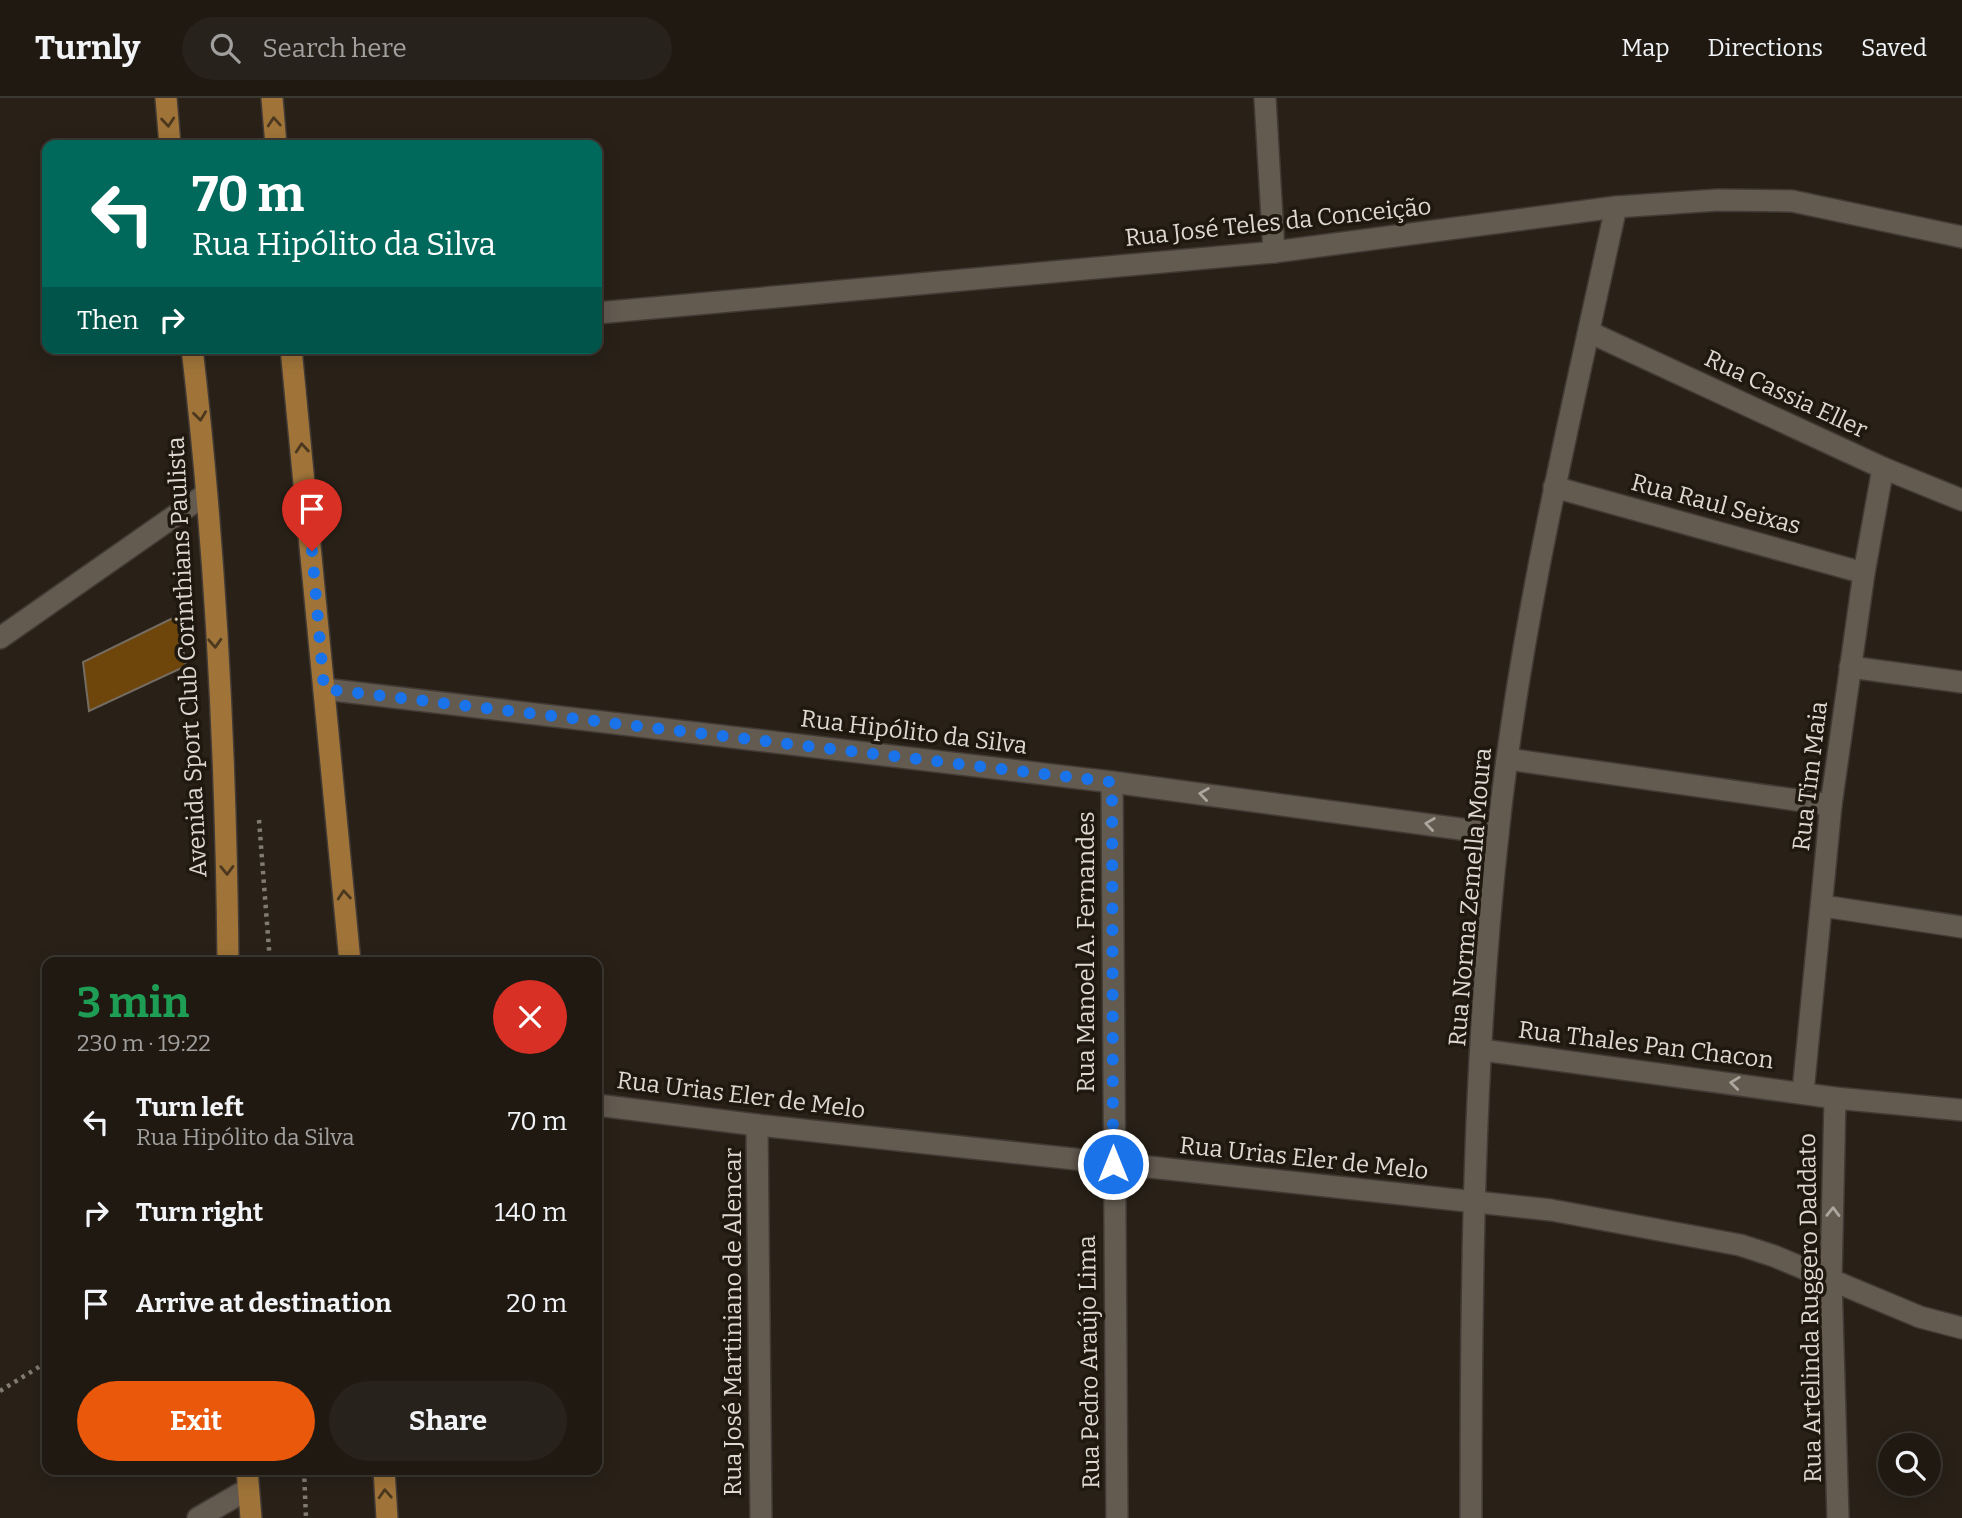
<!DOCTYPE html>
<html lang="en">
<head>
<meta charset="utf-8">
<style>
	:root { --surface:#1f1912; --page:#27221b; --text:#f1f3f6; --muted:#a1a09f; --line:#3c3832; --accent:#ea580c }
	body { margin:0; font-family:Bitter,serif; background:var(--page); color:var(--text); height:100vh; display:flex; flex-direction:column; font-size:26px; white-space:nowrap }
	* { box-sizing:border-box; margin:0 }
	p { font-size:23px; color:var(--muted) }
	.icon { flex:none; width:38px; height:38px; fill:none; stroke:currentColor; stroke-width:2; stroke-linecap:round; stroke-linejoin:round }
	.map { position:relative; flex:1; overflow:hidden }
	.details { position:absolute; left:42px; top:859px; width:560px; height:518px; display:flex; flex-direction:column; background:var(--surface); border-radius:14px; box-shadow:0 4px 18px #0003,0 0 0 2px var(--line) }
	.details>* { flex:none }
	.banner { position:absolute; left:42px; top:42px; width:560px; height:214px; border-radius:14px; box-shadow:0 4px 18px #0003,0 0 0 2px var(--line); background:#00695c; color:#fff; overflow:hidden }
	.tools { position:absolute; left:1878px; top:1335px; display:grid; gap:14px }
	.tools a { display:grid; place-items:center; width:63px; height:63px; border-radius:50%; background:var(--surface); box-shadow:0 4px 18px #0003,0 0 0 2px var(--line); font-size:35px }
	.pin { position:absolute; display:grid; place-items:center; width:60px; height:60px; color:#fff; margin:-72px -30px; border-radius:50% 50% 50% 0; rotate:-45deg; box-shadow:0 0 7px #0007 }
	.pin .icon { rotate:45deg }
	.me { position:absolute; width:77px; margin:-38px; rotate:0deg; stroke-linejoin:round; filter:drop-shadow(0 0 5px #0008) }
	.turn { display:flex; align-items:center; gap:24px; height:147px; padding:0 35px; font-size:32px }
	.turn .icon { width:91px; height:91px; stroke-width:2.5 }
	.turn b { display:block; font-size:49px; line-height:60px }
	.then { display:flex; align-items:center; height:66px; padding:0 35px; background:#0003; gap:14px; font-size:26px }
	.round { display:grid; place-items:center; flex:none; width:74px; height:74px; border-radius:37px; background:var(--page) }
	.headline { display:flex; align-items:center; justify-content:space-between; height:119px; padding:0 35px }
	h1 { font-size:42px; font-weight:700; line-height:52px; color:#1e9e55 }
	.cta { display:flex; gap:14px; margin-top:auto; padding:14px 35px }
	.cta a { flex:1; height:80px; border-radius:42px; background:var(--accent); color:#fff; font-size:28px; font-weight:700; line-height:80px; text-align:center }
	.cta a+a { background:var(--page); color:var(--text) }
	ul { padding:0; list-style:none }
	li { display:flex; align-items:center; gap:21px; height:91px; padding:0 35px }
	li div { flex:1 }
	li b { display:block; font-size:26px }
	li em { font-style:normal }
	header { display:flex; align-items:center; gap:42px; box-sizing:border-box; height:98px; padding:0 35px; background:var(--surface); border-bottom:2px solid var(--line) }
	header strong { font-size:33px }
	nav { display:flex; gap:38px; margin-inline-start:auto; font-size:24px }
	.search { width:490px; height:63px; background:var(--page); display:flex; align-items:center; gap:18px; box-sizing:border-box; padding:0 24px; border-radius:38px; color:var(--muted); font-size:26px }
	.map>svg:first-child { display:block }
	.building { fill:#6e460b; stroke:#756c62; stroke-width:2 }
	.lines { fill:none; stroke-linecap:round; stroke-linejoin:round }
	.minor-casing { stroke:#423b35; stroke-width:24 }
	.major-casing { stroke:#423b35; stroke-width:24 }
	.path { stroke:#817b73; stroke-width:4.5; stroke-dasharray:3.5 5; stroke-linecap:butt }
	.minor { stroke:#635a50; stroke-width:21 }
	.major { stroke:#a07439; stroke-width:21 }
	.oneway { stroke:#4c381e }
	.oneway2 { stroke:#aca69e }
	.route { stroke:#1a73e8; stroke-width:12; stroke-dasharray:0 21.6 }
	.labels { text-anchor:middle; dominant-baseline:central; stroke-width:7; stroke-linejoin:round; paint-order:stroke }
	.street-label { font-size:24px; fill:#ddd8d2; stroke:#1f180f }
</style>
</head>
<body>
<header>
<strong>Turnly</strong>
<div class="search"><svg class="icon" aria-label="search" viewBox="0 0 24 24"><circle cx="10" cy="10" r="6"/><path d="M15 15l6 6"/></svg>Search here</div>
<nav><a>Map</a><a>Directions</a><a>Saved</a></nav>
</header>
<div class="map">
<svg width="1962" height="1420" viewBox="0 0 1962 1420">
	<rect width="100%" height="100%" fill="#292118"/>
	<!-- building -->
	<path class="building" d="M 177,518 L 186,568 L 89,613 L 83,564 Z"/>
	<g class="lines">
		<defs>
			<g id="minor">
				<path d="M 1265,0 L 1274,154"/>
				<path d="M 597,215 L 1274,154 L 1616,109 L 1718,102 L 1792,103 L 1962,139"/>
				<path d="M 1589,234 L 1883,370 L 1962,402"/>
				<path d="M 1554,389 L 1864,475"/>
				<path d="M 0,540 L 206,396"/>
				<path d="M 1850,569 L 1962,584"/>
				<path d="M 324,591 L 1112,684 L 1498,736"/>
				<path d="M 1508,661 L 1831,707"/>
				<path d="M 1112,684 L 1117,1420"/>
				<path d="M 1823,808 L 1962,829"/>
				<path d="M 1482,952 L 1835,1000 L 1962,1012"/>
				<path d="M 1803,994 L 1831,707 L 1864,475 L 1883,370"/>
				<path d="M 1835,1000 L 1831,1182 L 1838,1420"/>
				<path d="M 597,1007 L 757,1027 L 1551,1112 L 1740,1147 L 1774,1158 L 1920,1219 L 1962,1230"/>
				<path d="M 757,1027 L 761,1420"/>
				<path d="M 198,1420 L 248,1391"/>
				<path d="M 1471,1420 C 1471,1192 1473,962 1498,736 C 1520,524 1571,316 1616,109"/>
			</g>
			<g id="major">
				<path d="M 166,0 L 170,47"/>
				<path d="M 272,0 L 276,47"/>
				<path d="M 192,250 C 216,454 226,660 228,864"/>
				<path d="M 291,250 L 350,864"/>
				<path d="M 247,1372 L 251,1420"/>
				<path d="M 384,1372 L 387,1420"/>
			</g>
		</defs>
		<!-- minor casing -->
		<use href="#minor" class="minor-casing"/>
		<!-- major casing -->
		<use href="#major" class="major-casing"/>
		<!-- path -->
		<g class="path">
			<path d="M 259,722 L 270,864"/>
			<path d="M 0,1293 L 47,1264"/>
			<path d="M 304,1372 L 306,1420"/>
		</g>
		<!-- minor -->
		<use href="#minor" class="minor"/>
		<!-- major -->
		<use href="#major" class="major"/>
	</g>
	<!-- one-way arrows -->
	<defs><path id="oneway-chevron" d="M-2-3.5L2.5 0L-2 3.5" fill="none" stroke-width="1.6" stroke-linecap="round" stroke-linejoin="round" transform="scale(1.75)"/></defs>
	<g class="oneway">
		<use href="#oneway-chevron" transform="translate(168 24) rotate(85)"/>
		<use href="#oneway-chevron" transform="translate(274 24) rotate(-94)"/>
		<use href="#oneway-chevron" transform="translate(200 318) rotate(83)"/>
		<use href="#oneway-chevron" transform="translate(302 350) rotate(-95)"/>
		<use href="#oneway-chevron" transform="translate(215 545) rotate(87)"/>
		<use href="#oneway-chevron" transform="translate(227 772) rotate(89)"/>
		<use href="#oneway-chevron" transform="translate(344 797) rotate(-95)"/>
		<use href="#oneway-chevron" transform="translate(385 1396) rotate(-93)"/>
	</g>
	<g class="oneway2">
		<use href="#oneway-chevron" transform="translate(1204 696) rotate(-172)"/>
		<use href="#oneway-chevron" transform="translate(1430 726) rotate(-172)"/>
		<use href="#oneway-chevron" transform="translate(1735 985) rotate(-173)"/>
		<use href="#oneway-chevron" transform="translate(1833 1114) rotate(-89)"/>
	</g>
	<g class="lines">
		<!-- route -->
		<path class="route" d="M 312,453 L 324,591 L 1112,684 L 1113,1066"/>
	</g>
	<g class="labels">
		<!-- street labels -->
		<g class="street-label">
			<text transform="translate(1278 124) rotate(-6)">Rua José Teles da Conceição</text>
			<text transform="translate(1786 296) rotate(25)">Rua Cassia Eller</text>
			<text transform="translate(1716 406) rotate(15)">Rua Raul Seixas</text>
			<text transform="translate(187 559) rotate(-93)">Avenida Sport Club Corinthians Paulista</text>
			<text transform="translate(914 634) rotate(7)">Rua Hipólito da Silva</text>
			<text transform="translate(1810 678) rotate(-83)">Rua Tim Maia</text>
			<text transform="translate(1470 799) rotate(-85)">Rua Norma Zemella Moura</text>
			<text transform="translate(1086 854) rotate(-90)">Rua Manoel A. Fernandes</text>
			<text transform="translate(1646 947) rotate(7)">Rua Thales Pan Chacon</text>
			<text transform="translate(741 997) rotate(7)">Rua Urias Eler de Melo</text>
			<text transform="translate(1304 1060) rotate(6)">Rua Urias Eler de Melo</text>
			<text transform="translate(1810 1210) rotate(-91)">Rua Artelinda Ruggero Daddato</text>
			<text transform="translate(733 1224) rotate(-90)">Rua José Martiniano de Alencar</text>
			<text transform="translate(1089 1264) rotate(-91)">Rua Pedro Araújo Lima</text>
		</g>
	</g>
</svg>
<div class="tools">
<a><svg class="icon" aria-label="search" viewBox="0 0 24 24"><circle cx="10" cy="10" r="6"/><path d="M15 15l6 6"/></svg></a>
</div>
<div class="pin" style="left:312px;top:453px;background:#d93025"><svg class="icon" aria-label="arrive" viewBox="0 0 24 24"><path d="M6 21V4h12l-3 4 3 4H6"/></svg></div>
<svg class="me" style="left:1113px;top:1066px" viewBox="-20 -20 40 40"><circle r="17" fill="#1a73e8" stroke="#fff" stroke-width="3"/><path d="M0-11L8 9 0 5-8 9z" fill="#fff"/></svg>
<div class="banner">
<div class="turn"><svg class="icon" aria-label="left" viewBox="0 0 24 24"><path d="M17 20v-9H6M10 6l-5 5 5 5"/></svg><div><b>70 m</b>Rua Hipólito da Silva</div></div>
<div class="then">Then<svg class="icon" aria-label="right" viewBox="0 0 24 24"><path d="M7 20v-9h11M14 6l5 5-5 5"/></svg></div>
</div>
<section class="details">
<div class="headline"><div><h1>3 min</h1><p>230 m · 19:22</p></div><a class="round" style="background:#d93025;color:#fff"><svg class="icon" aria-label="close" viewBox="0 0 24 24"><path d="M6 6l12 12M18 6L6 18"/></svg></a></div>
<ul>
<li><svg class="icon" aria-label="left" viewBox="0 0 24 24"><path d="M17 20v-9H6M10 6l-5 5 5 5"/></svg><div><b>Turn left</b><p>Rua Hipólito da Silva</p></div><em>70 m</em></li>
<li><svg class="icon" aria-label="right" viewBox="0 0 24 24"><path d="M7 20v-9h11M14 6l5 5-5 5"/></svg><div><b>Turn right</b></div><em>140 m</em></li>
<li><svg class="icon" aria-label="arrive" viewBox="0 0 24 24"><path d="M6 21V4h12l-3 4 3 4H6"/></svg><div><b>Arrive at destination</b></div><em>20 m</em></li>
</ul>
<div class="cta"><a>Exit</a><a>Share</a></div>
</section>
</div>
</body>
</html>
